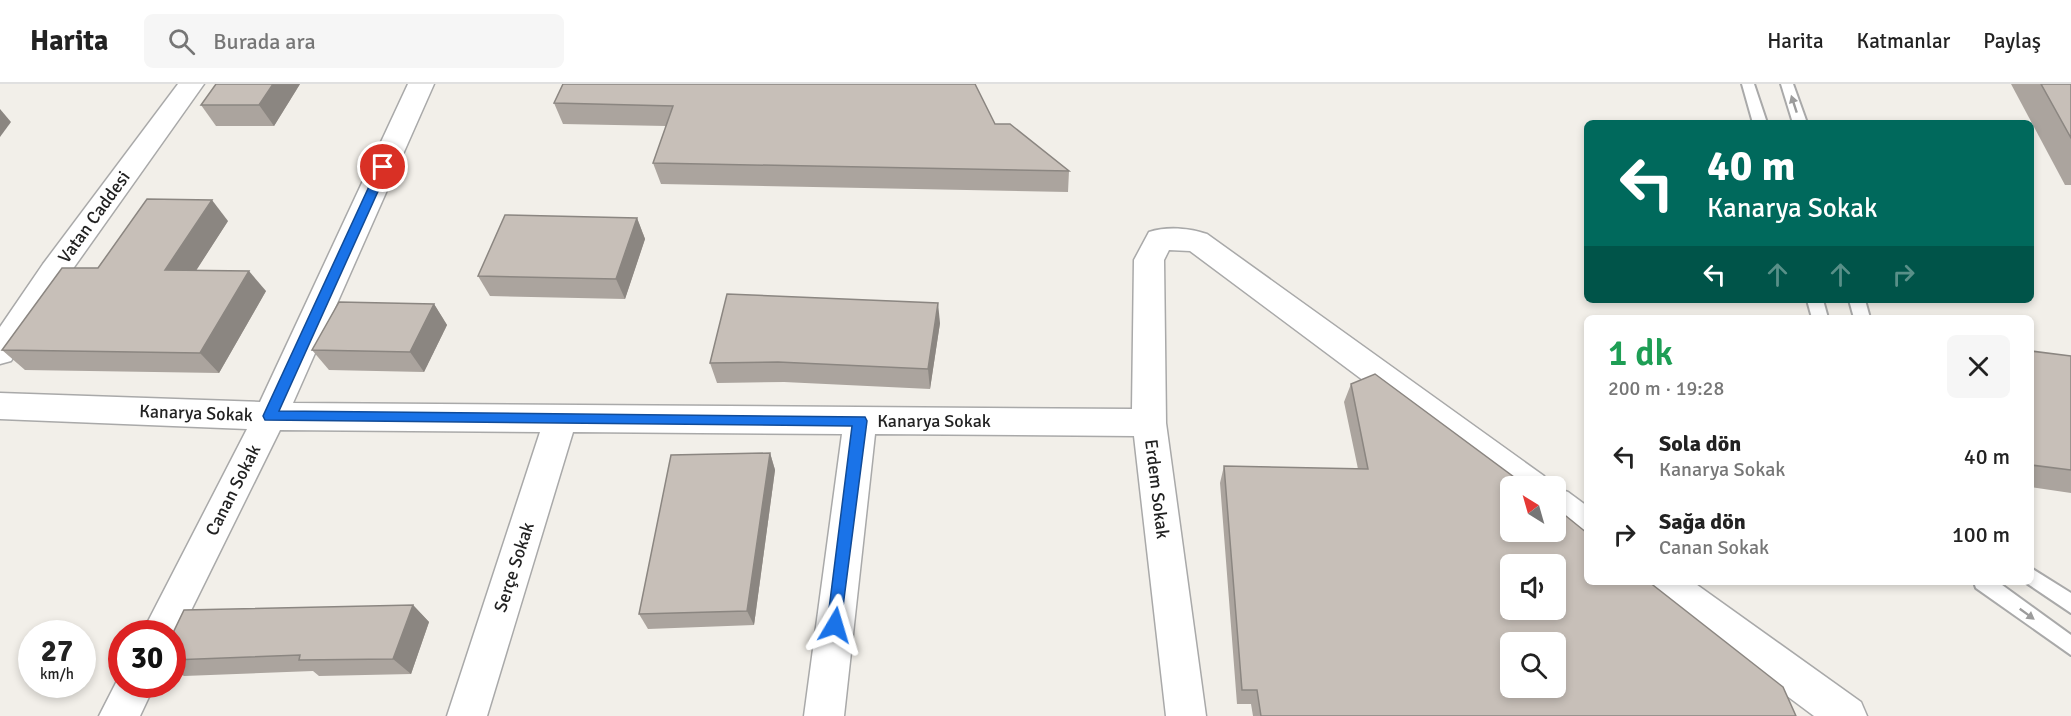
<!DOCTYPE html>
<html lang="tr">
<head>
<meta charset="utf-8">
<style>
	:root { --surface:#fff; --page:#f6f6f6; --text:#222; --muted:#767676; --line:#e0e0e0 }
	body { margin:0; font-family:Signika,sans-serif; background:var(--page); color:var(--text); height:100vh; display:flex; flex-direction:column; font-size:22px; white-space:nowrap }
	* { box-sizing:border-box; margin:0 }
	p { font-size:20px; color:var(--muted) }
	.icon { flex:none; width:33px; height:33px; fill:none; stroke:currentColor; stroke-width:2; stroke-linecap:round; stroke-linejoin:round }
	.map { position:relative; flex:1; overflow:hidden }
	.side { position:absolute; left:1584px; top:231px; width:450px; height:270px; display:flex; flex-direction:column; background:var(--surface); border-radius:9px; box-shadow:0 3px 9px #0003 }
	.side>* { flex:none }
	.hud { position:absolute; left:1584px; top:36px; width:450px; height:183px; border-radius:9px; box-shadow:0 3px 9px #0003; background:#00695c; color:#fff; overflow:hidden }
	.needle { width:39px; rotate:323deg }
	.fabs { position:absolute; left:1500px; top:392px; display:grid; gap:12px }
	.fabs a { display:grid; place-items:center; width:66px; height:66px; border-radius:9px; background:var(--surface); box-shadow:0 3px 9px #0003; font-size:30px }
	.speed { position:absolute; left:18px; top:536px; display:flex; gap:12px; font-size:30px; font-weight:700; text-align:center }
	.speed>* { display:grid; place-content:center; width:78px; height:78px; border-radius:50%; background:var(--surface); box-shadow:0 3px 9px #0003; line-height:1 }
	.speed small { font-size:15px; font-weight:400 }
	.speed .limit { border:9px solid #d22; background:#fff; color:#111 }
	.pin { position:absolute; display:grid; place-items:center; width:51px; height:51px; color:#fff; margin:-26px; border:3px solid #fff; border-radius:50%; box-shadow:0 2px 6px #0007 }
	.me { position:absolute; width:66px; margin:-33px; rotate:7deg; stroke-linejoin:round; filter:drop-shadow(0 0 4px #0008) }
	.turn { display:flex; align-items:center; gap:21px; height:126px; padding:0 24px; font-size:27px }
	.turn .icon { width:78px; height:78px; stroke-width:2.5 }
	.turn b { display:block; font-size:42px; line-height:51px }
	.lanes { display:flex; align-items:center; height:57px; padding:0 24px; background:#0003; justify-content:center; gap:30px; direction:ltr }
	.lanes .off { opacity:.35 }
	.round { display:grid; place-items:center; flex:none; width:63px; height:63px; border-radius:9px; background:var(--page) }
	.summary { display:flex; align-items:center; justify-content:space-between; height:102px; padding:0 24px }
	h1 { font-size:36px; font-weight:600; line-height:45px; color:#1e9e55 }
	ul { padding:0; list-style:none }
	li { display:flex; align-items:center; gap:18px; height:78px; padding:0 24px }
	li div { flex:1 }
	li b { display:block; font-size:22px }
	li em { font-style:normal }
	header { display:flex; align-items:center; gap:36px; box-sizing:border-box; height:84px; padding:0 30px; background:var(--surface); border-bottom:2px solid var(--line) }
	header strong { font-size:28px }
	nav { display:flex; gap:33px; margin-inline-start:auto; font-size:21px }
	.search { width:420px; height:54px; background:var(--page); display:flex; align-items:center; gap:15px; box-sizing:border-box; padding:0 21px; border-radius:9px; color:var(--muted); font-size:22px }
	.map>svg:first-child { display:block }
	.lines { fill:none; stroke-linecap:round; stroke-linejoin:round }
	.service-casing { stroke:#a9a9a9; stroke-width:4 }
	.minor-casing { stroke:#a9a9a9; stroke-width:3 }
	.tertiary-casing { stroke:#a9a9a9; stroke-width:3 }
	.service { fill:#fff; fill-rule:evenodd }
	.minor { fill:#fff; fill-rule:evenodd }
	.tertiary { fill:#fff; fill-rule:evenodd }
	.wall { fill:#aba49e }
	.shaded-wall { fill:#8b8681 }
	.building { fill:#c7bfb8; stroke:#8b8681; stroke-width:1.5; fill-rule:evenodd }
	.oneway { fill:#9c9c9c }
	.route { fill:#1a73e8; stroke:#114b97; stroke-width:1.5 }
	.labels { text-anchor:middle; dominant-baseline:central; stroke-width:6; stroke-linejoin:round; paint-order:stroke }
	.street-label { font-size:18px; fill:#222; stroke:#fff }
</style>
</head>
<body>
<header>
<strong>Harita</strong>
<div class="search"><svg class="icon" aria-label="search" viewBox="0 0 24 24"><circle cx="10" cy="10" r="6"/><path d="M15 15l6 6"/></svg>Burada ara</div>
<nav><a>Harita</a><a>Katmanlar</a><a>Paylaş</a></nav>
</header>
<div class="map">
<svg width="2071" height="632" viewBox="0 0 2071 632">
	<rect width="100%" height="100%" fill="#f2efe9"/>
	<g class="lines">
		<defs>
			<g id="service">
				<path d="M 1742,0 L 1754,0 L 1767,39 L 1753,39 Z"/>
				<path d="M 1781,0 L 1793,0 L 1807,39 L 1793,39 Z"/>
				<path d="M 1807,216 L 1823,216 L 1828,234 L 1812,234 Z"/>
				<path d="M 1849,216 L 1865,216 L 1870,234 L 1854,234 Z"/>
				<path d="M 2031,484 L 2071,509 L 2071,529 L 2025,498 L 2031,498 Z"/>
				<path d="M 1974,498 L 1998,498 L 2071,551 L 2071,571 L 1976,504 Z"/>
			</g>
			<g id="minor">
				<path d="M 408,0 L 434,0 L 293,319 L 1132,325 L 1134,176 L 1149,148 C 1167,142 1190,144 1207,150 L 1544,392 L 1549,402 L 1510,402 L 1510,406 L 1190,167 L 1169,166 L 1164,176 L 1166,339 L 1206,632 L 1166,632 L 1134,352 L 875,350 L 844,632 L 804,632 L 842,350 L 573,348 L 487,632 L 447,632 L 540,348 L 280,346 L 174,561 L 172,562 L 172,549 L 142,549 L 247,345 L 0,335 L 0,309 L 260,318 Z"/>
				<path d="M 1556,404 L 1568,408 L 1587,422 L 1587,458 L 1574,453 L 1556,439 Z"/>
				<path d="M 1644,498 L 1693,498 L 1861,618 L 1867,632 L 1814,632 L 1650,510 Z"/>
				<path d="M 122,587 L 122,600 L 155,600 L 140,632 L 99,632 Z"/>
			</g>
			<path id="tertiary" d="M 178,0 L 204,0 L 65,196 L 11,277 L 0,280 L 0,243 L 43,180 Z"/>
		</defs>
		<!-- service casing -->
		<use href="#service" class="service-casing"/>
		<!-- minor casing -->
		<use href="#minor" class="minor-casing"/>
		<!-- tertiary casing -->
		<use href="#tertiary" class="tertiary-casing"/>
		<!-- service -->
		<use href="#service" class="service"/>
		<!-- minor -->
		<use href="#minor" class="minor"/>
		<!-- tertiary -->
		<use href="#tertiary" class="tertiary"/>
	</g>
	<!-- wall -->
	<g class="wall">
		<path d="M 300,0 L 274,42 L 216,42 L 201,21 Z"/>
		<path d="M 2011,0 L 2071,0 L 2071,101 L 2065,101 Z"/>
		<path d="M 977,4 L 995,40 L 1069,87 L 1068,108 L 661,100 L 653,79 L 666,42 L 563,40 L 554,19 Z"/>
		<path d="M 637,134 L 645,155 L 625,215 L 490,212 L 478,192 Z"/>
		<path d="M 228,137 L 196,186 L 266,207 L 219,289 L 25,286 L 2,266 Z"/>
		<path d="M 434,220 L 447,241 L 424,288 L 329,286 L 312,266 Z"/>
		<path d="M 940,239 L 930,305 L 784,298 L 717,299 L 710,279 Z"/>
		<path d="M 2031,267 L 2071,272 L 2071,409 L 2031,403 Z"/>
		<path d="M 1351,300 L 1796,632 L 1253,632 L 1251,620 L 1237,620 L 1220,399 L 1224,382 L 1358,385 L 1344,318 Z"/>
		<path d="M 770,369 L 775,386 L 754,541 L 648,545 L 639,530 Z"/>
		<path d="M 413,521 L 429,538 L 411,590 L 319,592 L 313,587 L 184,592 L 172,585 L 172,551 Z"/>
	</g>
	<!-- shaded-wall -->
	<g class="shaded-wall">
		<path d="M 273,0 L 300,0 L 274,42 L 259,21 Z"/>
		<path d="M 0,25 L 11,38 L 0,53 Z"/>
		<path d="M 212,116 L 228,137 L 183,207 L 165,186 Z"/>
		<path d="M 637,134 L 645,155 L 625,215 L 616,195 Z"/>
		<path d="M 249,187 L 266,207 L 219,289 L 200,269 Z"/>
		<path d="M 938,219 L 940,239 L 930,305 L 928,285 Z"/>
		<path d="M 434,220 L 447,241 L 424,288 L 410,268 Z"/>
		<path d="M 770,369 L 775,386 L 754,541 L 747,527 Z"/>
		<path d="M 413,521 L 429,538 L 411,590 L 393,575 Z"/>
	</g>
	<!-- building -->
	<g class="building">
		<path d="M 216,0 L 273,0 L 259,21 L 201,21 Z"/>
		<path d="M 563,0 L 975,0 L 995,40 L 1010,40 L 1069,87 L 653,79 L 673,22 L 554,19 Z"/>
		<path d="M 2041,0 L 2071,0 L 2071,54 Z"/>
		<path d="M 147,115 L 212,116 L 165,186 L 249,187 L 200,269 L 2,266 L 62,184 L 98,184 Z"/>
		<path d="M 505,131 L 637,134 L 616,195 L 478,192 Z"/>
		<path d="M 727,210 L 938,219 L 928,285 L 778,278 L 710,279 Z"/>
		<path d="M 339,218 L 434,220 L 410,268 L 312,266 Z"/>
		<path d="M 2031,267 L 2071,272 L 2071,386 L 2031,381 Z"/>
		<path d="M 1375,290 L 1526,402 L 1510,402 L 1510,447 L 1556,447 L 1556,424 L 1587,449 L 1587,498 L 1649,498 L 1783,603 L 1796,632 L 1261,632 L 1257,606 L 1242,606 L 1224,382 L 1368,385 L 1351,300 ZM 1510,480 L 1556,480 L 1556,525 L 1510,525 ZM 1510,558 L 1556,558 L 1556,603 L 1510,603 Z"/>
		<path d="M 770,369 L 747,527 L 639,530 L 671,371 Z"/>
		<path d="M 413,521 L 393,575 L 299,576 L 300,571 L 172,576 L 172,551 L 184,526 Z"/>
	</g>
	<!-- one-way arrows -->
	<defs><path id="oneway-solid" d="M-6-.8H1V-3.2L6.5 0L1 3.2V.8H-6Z" transform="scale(1.5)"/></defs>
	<g class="oneway">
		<use href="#oneway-solid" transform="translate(1794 20) rotate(-108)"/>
		<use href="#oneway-solid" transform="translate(2027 530) rotate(36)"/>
	</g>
	<!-- route -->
	<path class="route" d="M 383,79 L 389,83 L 279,327 L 865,333 L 867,337 L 840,546 L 835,548 L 829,546 L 827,541 L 852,342 L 265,336 L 263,332 L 378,83 Z"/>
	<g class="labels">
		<!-- street labels -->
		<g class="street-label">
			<text transform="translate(94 133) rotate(-54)">Vatan Caddesi</text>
			<text transform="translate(196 329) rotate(2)">Kanarya Sokak</text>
			<text x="934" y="337">Kanarya Sokak</text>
			<text transform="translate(1157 405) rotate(83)">Erdem Sokak</text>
			<text transform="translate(233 406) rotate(-63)">Canan Sokak</text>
			<text transform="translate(514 483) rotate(-72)">Serçe Sokak</text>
		</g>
	</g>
</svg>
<div class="fabs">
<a><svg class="needle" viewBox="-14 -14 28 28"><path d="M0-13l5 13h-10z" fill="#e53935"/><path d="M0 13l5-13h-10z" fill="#767676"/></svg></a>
<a><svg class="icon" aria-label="sound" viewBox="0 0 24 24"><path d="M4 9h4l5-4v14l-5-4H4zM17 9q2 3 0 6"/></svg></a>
<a><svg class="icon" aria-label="search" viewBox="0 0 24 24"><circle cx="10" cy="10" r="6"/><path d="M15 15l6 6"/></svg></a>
</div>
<div class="speed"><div>27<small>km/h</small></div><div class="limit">30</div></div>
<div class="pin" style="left:383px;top:83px;background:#d93025"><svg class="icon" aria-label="arrive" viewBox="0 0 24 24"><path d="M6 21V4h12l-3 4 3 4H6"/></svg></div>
<svg class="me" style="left:835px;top:541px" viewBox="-20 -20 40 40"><path d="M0-17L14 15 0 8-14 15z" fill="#1a73e8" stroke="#fff" stroke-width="4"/></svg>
<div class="hud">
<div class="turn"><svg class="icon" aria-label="left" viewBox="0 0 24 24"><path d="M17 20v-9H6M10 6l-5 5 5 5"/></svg><div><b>40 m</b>Kanarya Sokak</div></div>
<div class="lanes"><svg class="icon" aria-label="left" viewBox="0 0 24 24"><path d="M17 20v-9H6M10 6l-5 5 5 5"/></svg><svg class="icon off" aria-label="ahead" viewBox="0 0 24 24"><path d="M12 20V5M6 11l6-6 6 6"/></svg><svg class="icon off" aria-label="ahead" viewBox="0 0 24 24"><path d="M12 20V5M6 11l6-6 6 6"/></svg><svg class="icon off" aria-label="right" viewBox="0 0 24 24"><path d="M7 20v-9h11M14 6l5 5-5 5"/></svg></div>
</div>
<section class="side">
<div class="summary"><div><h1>1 dk</h1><p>200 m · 19:28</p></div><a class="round"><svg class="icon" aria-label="close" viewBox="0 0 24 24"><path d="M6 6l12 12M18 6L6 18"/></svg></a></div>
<ul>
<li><svg class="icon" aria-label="left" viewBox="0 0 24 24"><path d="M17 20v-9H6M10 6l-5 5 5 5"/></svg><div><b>Sola dön</b><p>Kanarya Sokak</p></div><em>40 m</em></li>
<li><svg class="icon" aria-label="right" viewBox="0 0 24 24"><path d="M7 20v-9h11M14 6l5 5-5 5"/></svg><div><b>Sağa dön</b><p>Canan Sokak</p></div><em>100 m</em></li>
</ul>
</section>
</div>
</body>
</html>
